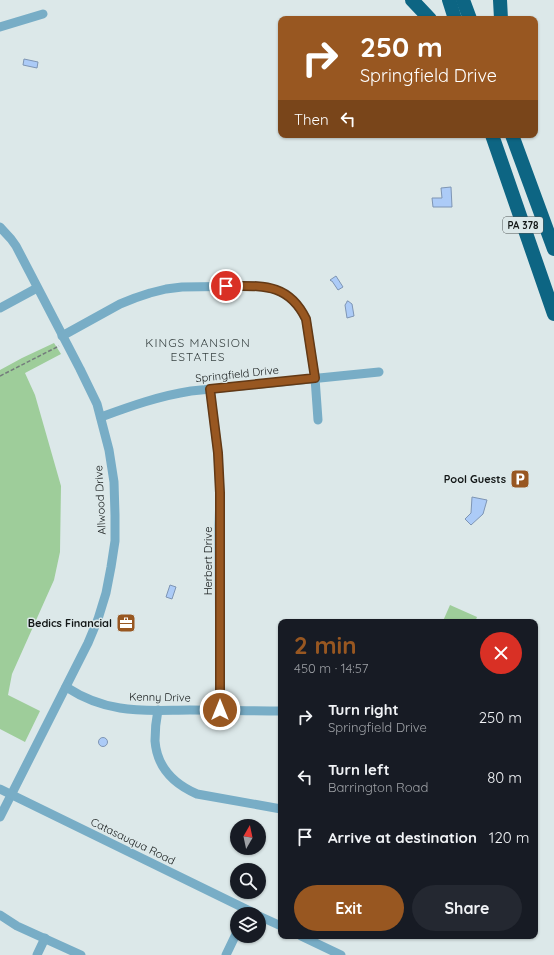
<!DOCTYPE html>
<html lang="en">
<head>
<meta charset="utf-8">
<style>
	:root { --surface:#171b24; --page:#242831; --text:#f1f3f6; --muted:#9ea1a6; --accent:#985721 }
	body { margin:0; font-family:Quicksand,sans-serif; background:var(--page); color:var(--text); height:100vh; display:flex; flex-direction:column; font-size:15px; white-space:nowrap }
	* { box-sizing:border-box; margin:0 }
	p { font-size:13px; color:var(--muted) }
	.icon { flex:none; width:22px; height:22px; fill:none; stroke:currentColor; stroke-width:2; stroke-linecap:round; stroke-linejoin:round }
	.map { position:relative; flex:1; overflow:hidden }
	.details { position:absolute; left:278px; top:619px; width:260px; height:320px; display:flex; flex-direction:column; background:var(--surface); border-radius:8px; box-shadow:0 1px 3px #0004 }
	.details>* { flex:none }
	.top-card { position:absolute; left:278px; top:16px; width:260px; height:122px; border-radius:8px; box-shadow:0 1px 3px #0004; background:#985721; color:#fff; overflow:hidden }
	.needle { width:26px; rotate:9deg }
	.tools { position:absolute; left:230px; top:819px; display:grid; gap:8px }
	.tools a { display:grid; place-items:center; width:36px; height:36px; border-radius:50%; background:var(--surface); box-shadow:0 1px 3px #0004; font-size:20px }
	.pin { position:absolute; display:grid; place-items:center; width:34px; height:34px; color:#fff; margin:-17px; border:2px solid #fff; border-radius:50%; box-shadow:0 1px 4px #0007 }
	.me { position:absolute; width:44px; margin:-22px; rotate:0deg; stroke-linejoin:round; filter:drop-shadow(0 0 3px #0008) }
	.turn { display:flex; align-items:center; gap:14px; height:84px; padding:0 16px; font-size:18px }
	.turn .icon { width:52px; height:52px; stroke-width:2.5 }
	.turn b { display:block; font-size:28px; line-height:34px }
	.then { display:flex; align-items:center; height:38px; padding:0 16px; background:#0003; gap:8px; font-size:15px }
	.round { display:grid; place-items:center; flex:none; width:42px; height:42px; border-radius:21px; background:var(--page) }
	.headline { display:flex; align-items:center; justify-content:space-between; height:68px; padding:0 16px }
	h1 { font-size:24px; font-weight:700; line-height:30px; color:var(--accent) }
	.button { display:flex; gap:8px; margin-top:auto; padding:8px 16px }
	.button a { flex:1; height:46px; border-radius:24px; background:var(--accent); color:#fff; font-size:16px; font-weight:700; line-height:46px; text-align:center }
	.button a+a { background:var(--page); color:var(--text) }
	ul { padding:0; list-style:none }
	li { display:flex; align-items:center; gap:12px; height:60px; padding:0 16px }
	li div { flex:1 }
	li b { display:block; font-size:15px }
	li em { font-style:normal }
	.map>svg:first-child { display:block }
	.green { fill:#9ecd9a }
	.water { fill:#accbf7; stroke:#7e95b4 }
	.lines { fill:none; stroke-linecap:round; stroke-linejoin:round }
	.path { stroke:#747c7c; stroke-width:1.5; stroke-dasharray:4 2; stroke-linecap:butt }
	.minor { stroke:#78adc6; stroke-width:9 }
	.highway { stroke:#0d6583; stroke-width:14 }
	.route-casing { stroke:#633915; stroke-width:10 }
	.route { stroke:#985721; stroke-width:7 }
	.labels { text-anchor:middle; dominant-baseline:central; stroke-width:3; stroke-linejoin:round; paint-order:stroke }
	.shield { fill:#dce8e9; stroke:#4f5555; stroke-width:1 }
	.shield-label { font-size:10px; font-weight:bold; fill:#121616 }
	.street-label { font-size:11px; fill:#121616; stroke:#dce8e9 }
	.poi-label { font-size:11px; font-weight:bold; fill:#121616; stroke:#dce8e9; text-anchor:end }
	.neighbourhood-label { font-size:12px; letter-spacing:1px; fill:#394343; stroke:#dce8e9 }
</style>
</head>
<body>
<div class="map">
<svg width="554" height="955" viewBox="0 0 554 955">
	<rect width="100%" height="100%" fill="#dce8e9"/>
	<!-- green -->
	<g class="green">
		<path d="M 54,343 L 61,354 L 25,373 L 35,395 L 61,486 L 60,552 L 54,580 L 12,674 L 8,695 L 40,711 L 25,742 L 0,729 L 0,370 L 22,358 Z"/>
		<path d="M 450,605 L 477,617 L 475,622 L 446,622 L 443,621 Z"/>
	</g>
	<!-- water -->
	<g class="water">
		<path d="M 24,59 L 38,62 L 37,68 L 23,65 Z"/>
		<path d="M 451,187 L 452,207 L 433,207 L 432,198 L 442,198 L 441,188 Z"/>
		<path d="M 336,276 L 343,287 L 338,290 L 332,281 L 331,281 L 330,280 Z"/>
		<path d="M 347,301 L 348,301 L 352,304 L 354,316 L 347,318 L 345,305 L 347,302 Z"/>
		<path d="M 472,497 L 487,500 L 483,514 L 471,525 L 465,519 L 471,513 Z"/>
		<path d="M 170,585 L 176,587 L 172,599 L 166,597 Z"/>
		<circle cx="103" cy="742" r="4.5"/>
	</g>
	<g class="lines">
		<!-- path -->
		<path class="path" d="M 0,376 L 59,346"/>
		<!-- minor -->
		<g class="minor">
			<path d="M 0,27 L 43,14"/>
			<path d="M 0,227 L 11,239 L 16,246 L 80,369 L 97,404 L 109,450 L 114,482 L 115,515 L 115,541 L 111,567 L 106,593 L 98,619 L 88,643 L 0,817"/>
			<path d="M 0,308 L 37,288"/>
			<path d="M 62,336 L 120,304 L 135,298 L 150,293 L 166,289 L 182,287 L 255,286 C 280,287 295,297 306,319 L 315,378 L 318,420"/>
			<path d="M 210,389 L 218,453 L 220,493 L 219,526 L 220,710"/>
			<path d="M 101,417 C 131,406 159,396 191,391 L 379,372"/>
			<path d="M 66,687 C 83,698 100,705 120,708 C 142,712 167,710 190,710 C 220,710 251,711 281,711"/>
			<path d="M 158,710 C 156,720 155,730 155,741 C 157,767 174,784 197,794 L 281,809"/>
			<path d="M 0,789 L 256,914"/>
			<path d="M 0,915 L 17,926 L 81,955"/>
			<path d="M 259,916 L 281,926"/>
			<path d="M 301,936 L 341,955"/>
			<path d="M 37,955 L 45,938"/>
			<path d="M 226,955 L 237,932"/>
		</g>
		<!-- highway -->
		<g class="highway">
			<path d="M 412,0 L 430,19"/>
			<path d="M 449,0 L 455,19"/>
			<path d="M 463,0 L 470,19"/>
			<path d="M 500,0 L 501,19"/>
			<path d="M 492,135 L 554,314"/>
			<path d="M 512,135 L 554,249"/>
		</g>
	</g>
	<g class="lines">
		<defs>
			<path id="route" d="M 220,710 L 220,493 L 218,453 L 210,389 L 315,378 L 306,319 C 288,282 261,286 226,286"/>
		</defs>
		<!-- route casing -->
		<use href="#route" class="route-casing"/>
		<!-- route -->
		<use href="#route" class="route"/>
	</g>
	<!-- icons -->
	<defs>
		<symbol id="parking-square" viewBox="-11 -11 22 22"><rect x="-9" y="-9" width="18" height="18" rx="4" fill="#985721" stroke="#dce8e9"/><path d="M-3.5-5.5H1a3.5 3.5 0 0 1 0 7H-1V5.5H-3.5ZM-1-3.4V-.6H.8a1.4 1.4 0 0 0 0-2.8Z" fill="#fff"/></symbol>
		<symbol id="office-square" viewBox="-11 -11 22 22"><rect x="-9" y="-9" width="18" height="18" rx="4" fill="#985721" stroke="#dce8e9"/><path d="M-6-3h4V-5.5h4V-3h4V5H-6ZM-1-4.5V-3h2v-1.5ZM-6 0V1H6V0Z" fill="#fff"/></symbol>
	</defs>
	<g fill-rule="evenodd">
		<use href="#parking-square" x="509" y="468" width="22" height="22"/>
		<use href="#office-square" x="115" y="612" width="22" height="22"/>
	</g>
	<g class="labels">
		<!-- shield labels -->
		<rect class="shield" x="503" y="217" width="40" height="16" rx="3"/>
		<g class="shield-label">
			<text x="523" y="225">PA 378</text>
		</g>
		<!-- street labels -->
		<g class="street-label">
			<text transform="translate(237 374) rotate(-6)">Springfield Drive</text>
			<text transform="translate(100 500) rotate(-93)">Allwood Drive</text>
			<text transform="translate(208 561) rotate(-90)">Herbert Drive</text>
			<text transform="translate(160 697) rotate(1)">Kenny Drive</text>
			<text transform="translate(133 841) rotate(26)">Catasauqua Road</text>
		</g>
		<!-- poi labels -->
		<g class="poi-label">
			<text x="506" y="479">Pool Guests</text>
			<text x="112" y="623">Bedics Financial</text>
		</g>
		<!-- neighbourhood labels -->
		<g class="neighbourhood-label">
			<text x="198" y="342">KINGS MANSION<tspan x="198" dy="14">ESTATES</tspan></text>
		</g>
	</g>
</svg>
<div class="tools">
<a><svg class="needle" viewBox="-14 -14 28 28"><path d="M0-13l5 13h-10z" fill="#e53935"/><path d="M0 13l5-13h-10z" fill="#9ea1a6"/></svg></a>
<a><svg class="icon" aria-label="search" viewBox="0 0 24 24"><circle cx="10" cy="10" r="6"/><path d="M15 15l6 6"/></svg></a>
<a><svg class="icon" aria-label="layers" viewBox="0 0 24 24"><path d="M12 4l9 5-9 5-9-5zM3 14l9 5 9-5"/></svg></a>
</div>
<div class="pin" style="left:226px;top:286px;background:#d93025"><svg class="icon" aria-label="arrive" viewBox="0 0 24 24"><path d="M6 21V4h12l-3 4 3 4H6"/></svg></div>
<svg class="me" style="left:220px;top:710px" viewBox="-20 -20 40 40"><circle r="17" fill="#985721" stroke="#fff" stroke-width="3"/><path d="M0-11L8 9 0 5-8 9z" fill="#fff"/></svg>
<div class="top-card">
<div class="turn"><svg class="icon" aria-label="right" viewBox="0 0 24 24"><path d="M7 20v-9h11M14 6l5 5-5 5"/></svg><div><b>250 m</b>Springfield Drive</div></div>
<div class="then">Then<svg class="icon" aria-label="left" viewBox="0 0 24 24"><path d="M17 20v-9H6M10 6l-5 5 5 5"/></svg></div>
</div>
<section class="details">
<div class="headline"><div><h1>2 min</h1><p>450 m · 14:57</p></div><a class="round" style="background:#d93025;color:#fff"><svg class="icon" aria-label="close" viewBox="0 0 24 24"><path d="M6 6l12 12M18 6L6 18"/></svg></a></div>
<ul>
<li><svg class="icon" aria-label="right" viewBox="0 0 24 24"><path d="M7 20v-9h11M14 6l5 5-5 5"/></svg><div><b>Turn right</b><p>Springfield Drive</p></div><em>250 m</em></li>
<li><svg class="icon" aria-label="left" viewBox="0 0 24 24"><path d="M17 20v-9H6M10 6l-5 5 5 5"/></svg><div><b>Turn left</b><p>Barrington Road</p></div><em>80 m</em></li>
<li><svg class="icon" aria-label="arrive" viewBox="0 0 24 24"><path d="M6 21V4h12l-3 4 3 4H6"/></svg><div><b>Arrive at destination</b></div><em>120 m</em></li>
</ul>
<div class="button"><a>Exit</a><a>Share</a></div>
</section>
</div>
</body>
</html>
